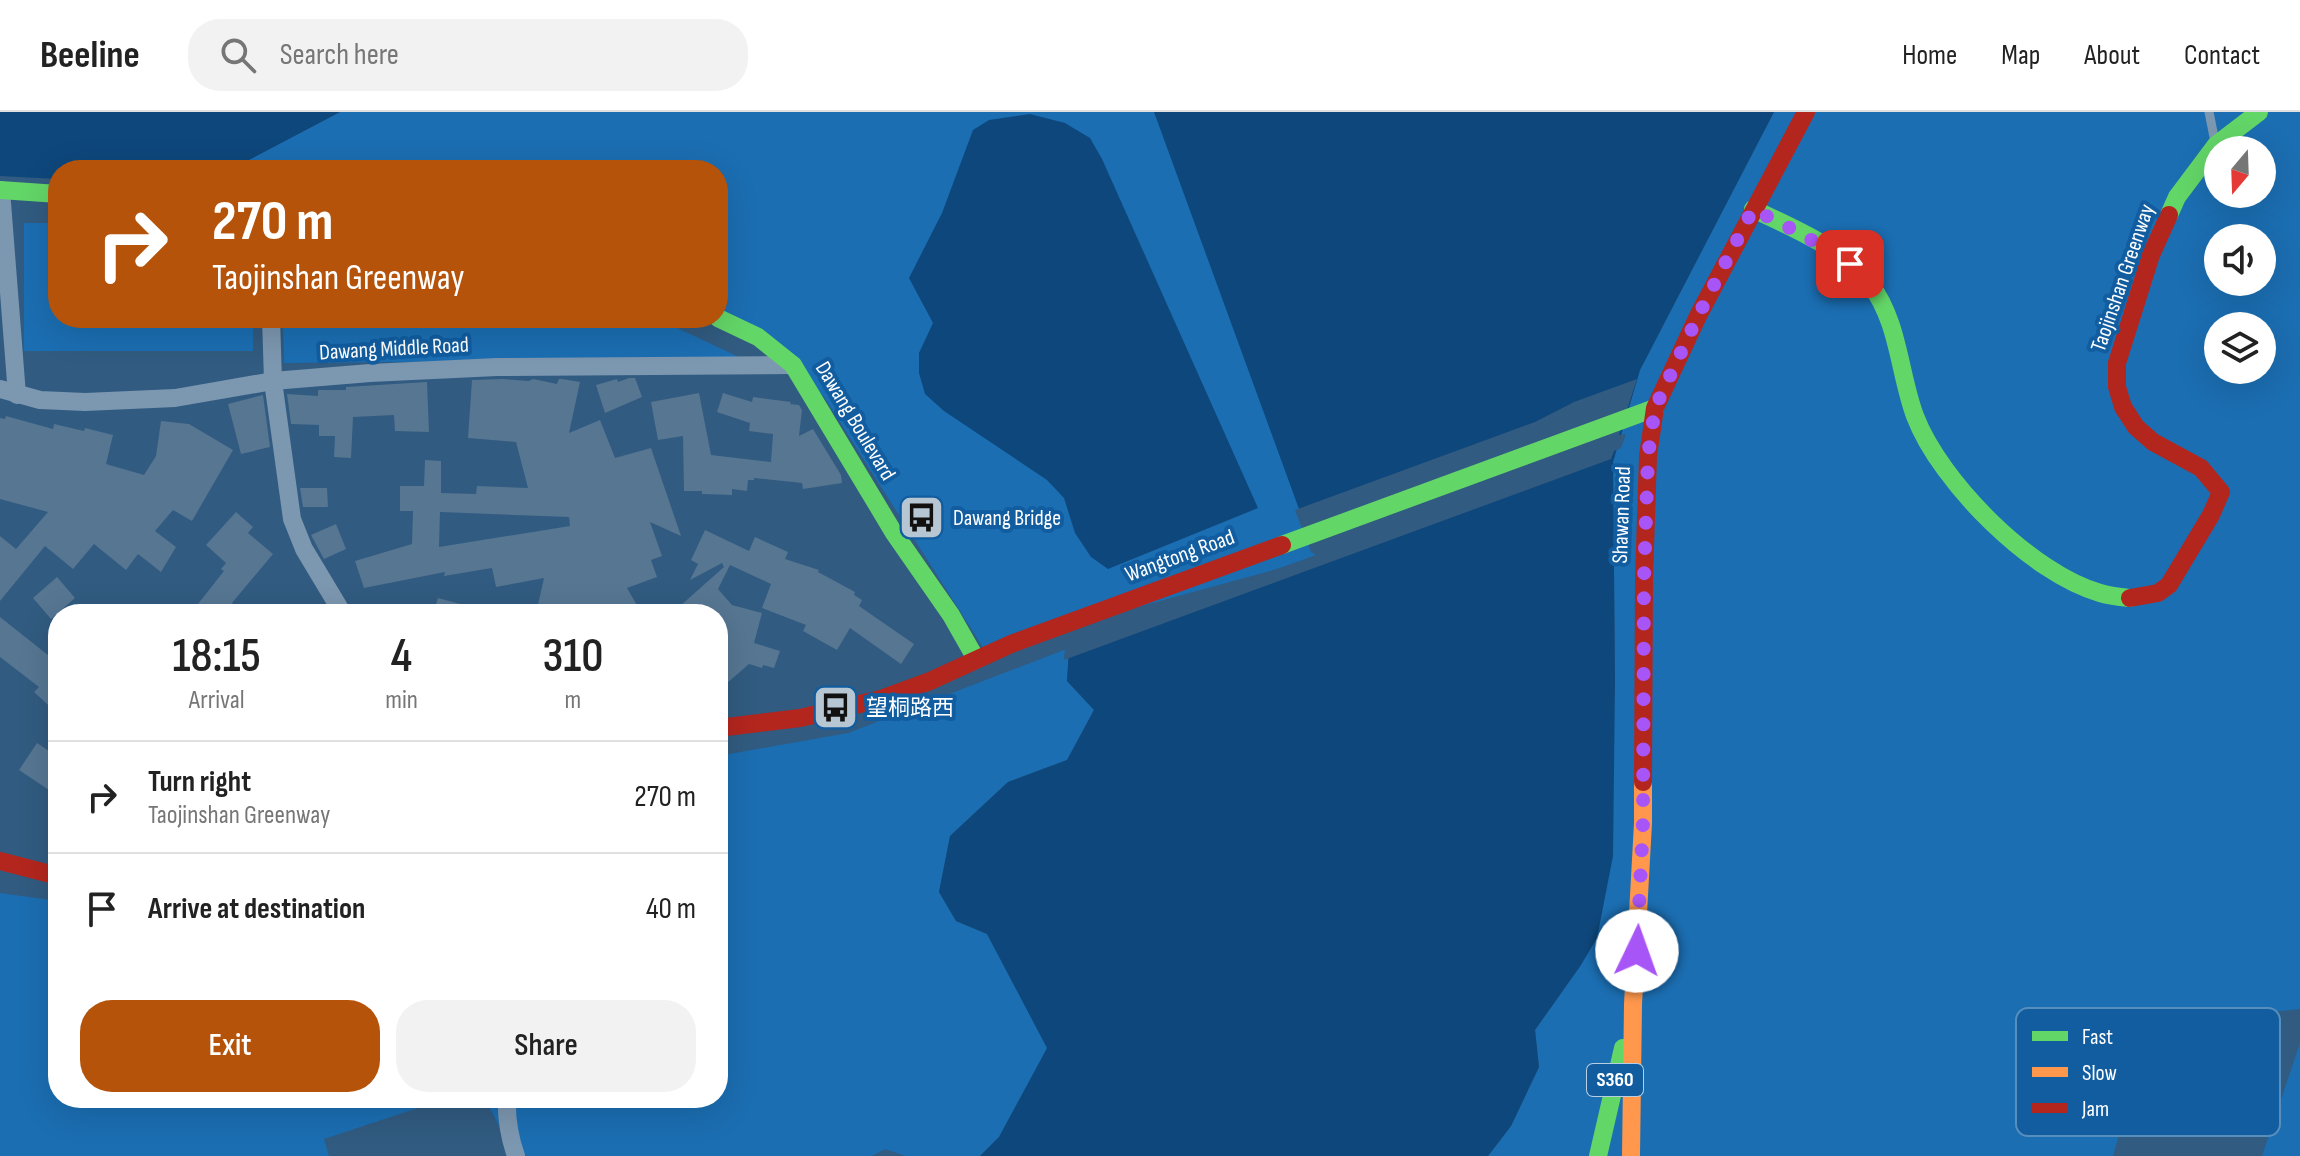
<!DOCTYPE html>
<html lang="en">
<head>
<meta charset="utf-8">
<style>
	:root { --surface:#fff; --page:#f2f2f2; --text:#222; --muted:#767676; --line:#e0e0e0; --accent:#b45309 }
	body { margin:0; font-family:"Sofia Sans Condensed","Noto Sans SC",sans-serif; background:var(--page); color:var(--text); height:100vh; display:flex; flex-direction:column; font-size:30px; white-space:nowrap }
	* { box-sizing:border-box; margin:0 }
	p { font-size:26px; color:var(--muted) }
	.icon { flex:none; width:44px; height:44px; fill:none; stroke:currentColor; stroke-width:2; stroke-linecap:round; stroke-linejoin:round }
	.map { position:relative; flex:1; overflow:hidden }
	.details { position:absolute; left:48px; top:492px; width:680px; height:504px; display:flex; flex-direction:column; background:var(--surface); border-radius:32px; box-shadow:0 8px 32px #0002 }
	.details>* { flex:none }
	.top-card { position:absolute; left:48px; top:48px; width:680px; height:168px; border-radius:32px; box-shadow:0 8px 32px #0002; background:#b45309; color:#fff; overflow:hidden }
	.needle { width:52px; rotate:199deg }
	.tools { position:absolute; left:2204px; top:24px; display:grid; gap:16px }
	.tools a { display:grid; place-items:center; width:72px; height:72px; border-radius:50%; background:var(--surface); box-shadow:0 8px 32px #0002; font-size:40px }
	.pin { position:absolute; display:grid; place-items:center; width:68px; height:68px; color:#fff; margin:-34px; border-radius:16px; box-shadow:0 4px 12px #0006 }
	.me { position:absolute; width:88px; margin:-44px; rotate:3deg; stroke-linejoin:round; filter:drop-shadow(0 0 6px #0008) }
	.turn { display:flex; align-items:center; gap:28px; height:168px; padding:0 32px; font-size:36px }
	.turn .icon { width:104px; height:104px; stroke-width:2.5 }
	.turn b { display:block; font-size:56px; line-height:68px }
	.eta { display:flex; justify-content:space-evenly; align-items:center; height:136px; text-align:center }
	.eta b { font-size:48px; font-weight:600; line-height:56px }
	.action { display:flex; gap:16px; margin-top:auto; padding:16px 32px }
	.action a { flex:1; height:92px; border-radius:32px; background:var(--accent); color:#fff; font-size:32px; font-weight:600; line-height:92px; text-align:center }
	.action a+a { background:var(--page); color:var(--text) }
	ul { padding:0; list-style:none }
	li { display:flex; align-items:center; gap:24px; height:112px; padding:0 32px; border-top:2px solid var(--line) }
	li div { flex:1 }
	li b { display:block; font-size:30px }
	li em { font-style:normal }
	header { display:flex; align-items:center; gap:48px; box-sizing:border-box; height:112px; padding:0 40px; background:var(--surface); border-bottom:2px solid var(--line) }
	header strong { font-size:38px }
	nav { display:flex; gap:44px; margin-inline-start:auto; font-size:28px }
	.search { width:560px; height:72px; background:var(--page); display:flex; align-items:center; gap:20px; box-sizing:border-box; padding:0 28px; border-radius:32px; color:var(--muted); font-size:30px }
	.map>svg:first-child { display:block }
	.green { fill:#1b6eb2; fill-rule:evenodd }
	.water { fill:#0e477c }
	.pier { fill:#315b80 }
	.building { fill:#567692; fill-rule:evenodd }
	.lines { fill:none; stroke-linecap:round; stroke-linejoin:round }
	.lane { stroke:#7c97b0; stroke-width:9 }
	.street { stroke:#7c97b0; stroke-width:18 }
	.fast { stroke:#63d668; stroke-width:18 }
	.slow { stroke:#ff974d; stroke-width:18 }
	.jam { stroke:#b3261e; stroke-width:18 }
	.route { stroke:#a855f7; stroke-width:14; stroke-dasharray:0 25.2 }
	.labels { text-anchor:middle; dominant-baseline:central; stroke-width:8; stroke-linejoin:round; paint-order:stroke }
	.shield { fill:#115da0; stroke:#b8cee2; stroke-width:2 }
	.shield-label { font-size:20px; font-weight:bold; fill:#fff }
	.street-label { font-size:22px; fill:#fff; stroke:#115da0 }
	.poi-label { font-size:22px; fill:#fff; stroke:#115da0; text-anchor:start }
	.key { fill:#115da0; stroke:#588ebc; stroke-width:2 }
	.key-label { font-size:22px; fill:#fff }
</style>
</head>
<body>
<header>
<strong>Beeline</strong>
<div class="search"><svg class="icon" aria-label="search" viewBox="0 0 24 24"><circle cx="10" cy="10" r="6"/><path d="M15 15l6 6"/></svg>Search here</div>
<nav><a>Home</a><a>Map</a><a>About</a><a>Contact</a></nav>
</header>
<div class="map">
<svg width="2300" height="1044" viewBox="0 0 2300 1044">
	<rect width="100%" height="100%" fill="#315b80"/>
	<!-- green -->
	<g class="green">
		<path d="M 340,0 L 1157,0 L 1325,444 L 984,537 L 824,285 L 718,196 L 718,58 L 230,58 Z"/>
		<path d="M 1774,0 L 2300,0 L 2300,897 L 2149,914 L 2113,1044 L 1488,1044 L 1511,1014 L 1539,955 L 1535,918 L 1581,853 L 1615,569 L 1613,350 L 1640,258 ZM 2218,38 L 2262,38 L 2262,82 L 2218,82 ZM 2218,126 L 2262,126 L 2262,170 L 2218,170 ZM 2218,214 L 2262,214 L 2262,258 L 2218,258 Z"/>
		<path d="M 24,111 L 58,111 L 58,206 L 253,206 L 253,239 L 24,239 Z"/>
		<path d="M 283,206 L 656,206 L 743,247 L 284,251 Z"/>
		<path d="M 1069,536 L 1067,569 L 1094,598 L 1067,648 L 1008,670 L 950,724 L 939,780 L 956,809 L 987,822 L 1048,936 L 999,1025 L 980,1044 L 905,1044 L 885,1037 L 872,1044 L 514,1044 L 485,986 L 718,986 L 718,644 L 848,621 Z"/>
		<path d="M 0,781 L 58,789 L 58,986 L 448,986 L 324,1027 L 329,1044 L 0,1044 Z"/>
		<path d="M 2300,931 L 2300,1044 L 2262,1044 Z"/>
	</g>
	<!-- water -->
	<g class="water">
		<path d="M 0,0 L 340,0 L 230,58 L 58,58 L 58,67 L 0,64 Z"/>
		<path d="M 1154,0 L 1774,0 L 1640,258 L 1613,350 L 1615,569 L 1613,744 L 1597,826 L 1581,853 L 1535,918 L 1539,955 L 1511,1014 L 1488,1044 L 980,1044 L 999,1025 L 1047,936 L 987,822 L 956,809 L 939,780 L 950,724 L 1008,670 L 1067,648 L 1094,598 L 1067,569 L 1069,536 L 1325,444 L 1314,438 Z"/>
		<path d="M 1030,2 L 1065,11 L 1090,26 L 1102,47 L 1258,396 L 1108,457 L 1091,445 L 1075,421 L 1064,386 L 1047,368 L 944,299 L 925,282 L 919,261 L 919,241 L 933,211 L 909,166 L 942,101 L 973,18 L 989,8 Z"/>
	</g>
	<!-- pier -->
	<path class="pier" d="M 1637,267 L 1619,323 L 1626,322 L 1621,336 L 1614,339 L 1611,347 L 1064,548 L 1065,535 L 1067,532 L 1316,443 L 1311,440 L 1295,398 L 1535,310 L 1574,290 Z"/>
	<!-- building -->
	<g class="building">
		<path d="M 629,266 L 635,266 L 642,285 L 605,301 L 596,273 L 617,267 L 618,270 Z"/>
		<path d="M 503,267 L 529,269 L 533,267 L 557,272 L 559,267 L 562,267 L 580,270 L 569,321 L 600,308 L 615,346 L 651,336 L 681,424 L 650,410 L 662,444 L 651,448 L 657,465 L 627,476 L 638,495 L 625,502 L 536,502 L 544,466 L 496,475 L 492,456 L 444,464 L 445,460 L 364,476 L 355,449 L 412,432 L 413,399 L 400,399 L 400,374 L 424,374 L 425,348 L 441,349 L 441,381 L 476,382 L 477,374 L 528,376 L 516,330 L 468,326 L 472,268 ZM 440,400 L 569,405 L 570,414 L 439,435 Z"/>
		<path d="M 427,270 L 429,320 L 395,319 L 394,303 L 353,305 L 351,346 L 334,345 L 335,324 L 319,324 L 319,313 L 291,312 L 287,282 L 318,284 L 318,278 L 346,278 L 346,275 Z"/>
		<path d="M 699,281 L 711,343 L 771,350 L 773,322 L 749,319 L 750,311 L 717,300 L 723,281 L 752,290 L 753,285 L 791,290 L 790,292 L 799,293 L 802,298 L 799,324 L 813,317 L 841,363 L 842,371 L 803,377 L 802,371 L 754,366 L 754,368 L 748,368 L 747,379 L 732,377 L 732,383 L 702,382 L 702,379 L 684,379 L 683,324 L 658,328 L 651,290 Z"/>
		<path d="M 263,283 L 270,335 L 241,342 L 228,292 Z"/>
		<path d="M 6,304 L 53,317 L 54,312 L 84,319 L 85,316 L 113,323 L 106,352 L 144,363 L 156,344 L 161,309 L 189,312 L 233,338 L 192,409 L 173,398 L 155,419 L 176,435 L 161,460 L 138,442 L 126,458 L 94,432 L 73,457 L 45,434 L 0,489 L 0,424 L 16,437 L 48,400 L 0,387 L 0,306 L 5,307 Z"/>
		<path d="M 300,376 L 327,376 L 328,395 L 303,395 Z"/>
		<path d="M 236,400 L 253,415 L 248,421 L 273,442 L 232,491 L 246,502 L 190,502 L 224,459 L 221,457 L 226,451 L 206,433 Z"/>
		<path d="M 336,412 L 346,437 L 324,447 L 311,423 Z"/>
		<path d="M 705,418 L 749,439 L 755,425 L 788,440 L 785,447 L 819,458 L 818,460 L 855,480 L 854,483 L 862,488 L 859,494 L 914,532 L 901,552 L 850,516 L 837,538 L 803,519 L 806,513 L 762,496 L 771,472 L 730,453 L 718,477 L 732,493 L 762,501 L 754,531 L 780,539 L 774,556 L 763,553 L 762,556 L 749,552 L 718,579 L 718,502 L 671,502 L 724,455 L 722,451 L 690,468 L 698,452 L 691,448 Z"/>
		<path d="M 57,465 L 75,486 L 51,507 L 33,486 Z"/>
		<path d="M 438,486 L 479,497 L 478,502 L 433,502 Z"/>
		<path d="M 0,505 L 58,551 L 58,602 L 34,580 L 39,575 L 0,545 Z"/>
		<path d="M 37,631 L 58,645 L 58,684 L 19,658 Z"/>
	</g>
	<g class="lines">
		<!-- lane -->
		<path class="lane" d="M 2209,0 L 2215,30"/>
		<!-- street -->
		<g class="street">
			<path d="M 1,78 L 17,283"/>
			<path d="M 271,206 L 273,269 L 292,407 L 304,437 L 343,502"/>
			<path d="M 0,277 L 40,288 L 85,290 L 175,286 L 273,269 L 370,261 L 497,255 L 793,253"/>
			<path d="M 507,986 C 506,1007 509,1024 516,1044"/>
		</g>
		<!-- fast -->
		<g class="fast">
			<path d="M 0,78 L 58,82"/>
			<path d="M 1753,97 C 1793,116 1842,136 1870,172 C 1899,210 1899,261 1915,304 C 1940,370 2032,462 2100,481 C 2110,484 2121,485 2130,486"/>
			<path d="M 2169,103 L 2177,85 L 2216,33 L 2259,0"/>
			<path d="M 718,206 L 758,225 L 793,253 L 894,421 L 951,503 L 976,547"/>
			<path d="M 1282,433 L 1655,296"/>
			<path d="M 1598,1044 L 1623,936"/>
		</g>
		<!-- slow -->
		<path class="slow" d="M 1631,1044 L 1633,892 L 1643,711 L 1643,670"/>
		<!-- jam -->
		<g class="jam">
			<path d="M 2130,486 L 2158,481 L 2169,473 L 2211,403 L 2221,380 L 2201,356 L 2153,330 L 2136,315 L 2123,295 L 2117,275 L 2117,251 L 2151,143 L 2169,103"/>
			<path d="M 718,616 L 800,606 L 881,587 L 930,569 L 1011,532 L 1282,433"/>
			<path d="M 1643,670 L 1644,467 L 1648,344 L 1655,296 L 1698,204 L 1806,0"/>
			<path d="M 0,749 L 58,764"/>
		</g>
	</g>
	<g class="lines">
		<!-- route -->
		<path class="route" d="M 1637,839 L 1643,711 L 1644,467 L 1648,344 L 1655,296 L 1698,204 L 1753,97 L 1805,124 L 1850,152"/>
	</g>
	<!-- icons -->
	<defs>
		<symbol id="bus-square" viewBox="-11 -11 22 22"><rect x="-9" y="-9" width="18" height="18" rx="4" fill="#b7c6d3" stroke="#115da0"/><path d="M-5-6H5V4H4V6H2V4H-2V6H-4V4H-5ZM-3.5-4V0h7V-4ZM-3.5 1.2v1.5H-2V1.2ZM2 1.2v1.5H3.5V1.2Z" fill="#111"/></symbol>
	</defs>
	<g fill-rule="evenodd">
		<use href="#bus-square" x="896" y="380" width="51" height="51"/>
		<use href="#bus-square" x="810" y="570" width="51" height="51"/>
	</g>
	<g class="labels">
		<!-- shield labels -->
		<rect class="shield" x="1587" y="952" width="56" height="32" rx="6"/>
		<g class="shield-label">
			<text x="1615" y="968">S360</text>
		</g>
		<!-- street labels -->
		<g class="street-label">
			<text transform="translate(2123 166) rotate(-71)">Taojinshan Greenway</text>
			<text transform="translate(394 237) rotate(-3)">Dawang Middle Road</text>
			<text transform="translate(855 309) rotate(59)">Dawang Boulevard</text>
			<text transform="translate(1622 403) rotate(-88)">Shawan Road</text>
			<text transform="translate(1180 444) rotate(-20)">Wangtong Road</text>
		</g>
		<!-- poi labels -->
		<g class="poi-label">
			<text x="953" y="406">Dawang Bridge</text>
			<text x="866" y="596">望桐路西</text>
		</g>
	</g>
	<!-- legend -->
	<rect x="2016" y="896" width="264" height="128" rx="12" class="key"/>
	<rect x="2032" y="919" width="36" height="10" fill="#63d668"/>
	<rect x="2032" y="955" width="36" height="10" fill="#ff974d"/>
	<rect x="2032" y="991" width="36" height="10" fill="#b3261e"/>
	<g class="key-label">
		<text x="2082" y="932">Fast</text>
		<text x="2082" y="968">Slow</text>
		<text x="2082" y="1004">Jam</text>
	</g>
</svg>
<div class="tools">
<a><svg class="needle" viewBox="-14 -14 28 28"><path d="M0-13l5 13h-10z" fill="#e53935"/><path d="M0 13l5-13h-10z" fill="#767676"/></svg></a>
<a><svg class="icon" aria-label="sound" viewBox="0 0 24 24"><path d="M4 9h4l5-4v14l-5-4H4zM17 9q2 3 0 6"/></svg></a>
<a><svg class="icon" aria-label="layers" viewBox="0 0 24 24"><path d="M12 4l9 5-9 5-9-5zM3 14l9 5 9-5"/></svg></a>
</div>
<div class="pin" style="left:1850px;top:152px;background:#d93025"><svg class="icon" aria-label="arrive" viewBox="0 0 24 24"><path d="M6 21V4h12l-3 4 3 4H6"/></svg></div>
<svg class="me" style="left:1637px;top:839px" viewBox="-20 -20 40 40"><circle r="19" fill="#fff"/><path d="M0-13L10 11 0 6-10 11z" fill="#a855f7"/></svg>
<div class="top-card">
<div class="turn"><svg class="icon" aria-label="right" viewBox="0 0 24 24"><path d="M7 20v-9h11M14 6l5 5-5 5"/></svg><div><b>270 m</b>Taojinshan Greenway</div></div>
</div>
<section class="details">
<div class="eta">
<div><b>18:15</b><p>Arrival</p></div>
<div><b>4</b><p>min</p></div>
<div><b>310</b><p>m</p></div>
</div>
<ul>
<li><svg class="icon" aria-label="right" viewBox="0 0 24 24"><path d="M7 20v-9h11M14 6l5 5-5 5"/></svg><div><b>Turn right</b><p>Taojinshan Greenway</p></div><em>270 m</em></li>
<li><svg class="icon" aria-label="arrive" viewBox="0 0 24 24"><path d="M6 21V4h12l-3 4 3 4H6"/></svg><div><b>Arrive at destination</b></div><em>40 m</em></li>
</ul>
<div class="action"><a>Exit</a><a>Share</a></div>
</section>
</div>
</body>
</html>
